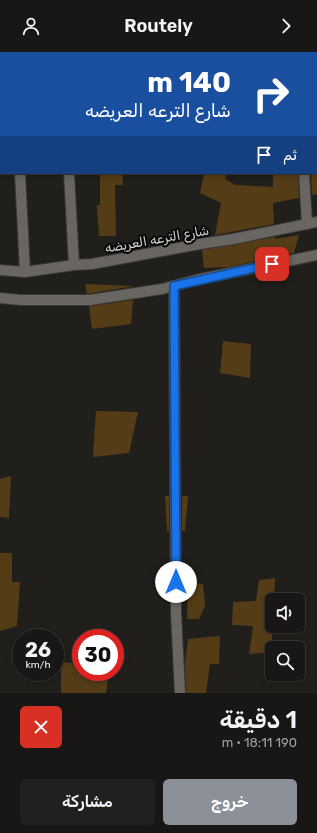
<!DOCTYPE html>
<html lang="ar">
<head>
<meta charset="utf-8">
<style>
	:root { --surface:#191715; --page:#22201e; --text:#f1f3f6; --muted:#9f9fa0; --line:#373634; --accent:#8c9099 }
	body { margin:0; font-family:Rubik,Vazirmatn,sans-serif; background:var(--page); color:var(--text); direction:rtl; height:100vh; display:flex; flex-direction:column; font-size:15px; white-space:nowrap }
	* { box-sizing:border-box; margin:0 }
	p { font-size:13px; color:var(--muted) }
	.icon { flex:none; width:22px; height:22px; fill:none; stroke:currentColor; stroke-width:2; stroke-linecap:round; stroke-linejoin:round }
	.map { position:relative; height:641px; overflow:hidden; direction:ltr }
	.drawer { display:flex; flex-direction:column; background:var(--surface); flex:1 }
	.drawer>* { flex:none }
	.top-card { position:absolute; left:0px; top:0px; width:317px; height:122px; box-shadow:0 2px 6px #0003,0 0 0 1px var(--line); direction:rtl; background:#1a4fa0; color:#fff; overflow:hidden }
	.buttons { position:absolute; left:265px; top:541px; display:grid; gap:8px }
	.buttons a { display:grid; place-items:center; width:40px; height:40px; border-radius:6px; background:var(--surface); box-shadow:0 2px 6px #0003,0 0 0 1px var(--line); font-size:20px }
	.speed { position:absolute; left:12px; top:577px; display:flex; gap:8px; font-size:20px; font-weight:700; text-align:center }
	.speed>* { display:grid; place-content:center; width:52px; height:52px; border-radius:50%; background:var(--surface); box-shadow:0 2px 6px #0003,0 0 0 1px var(--line); line-height:1 }
	.speed small { font-size:10px; font-weight:400 }
	.speed .limit { border:6px solid #d22; background:#fff; color:#111 }
	.pin { position:absolute; display:grid; place-items:center; width:34px; height:34px; color:#fff; margin:-17px; border-radius:8px; box-shadow:0 2px 6px #0006 }
	.me { position:absolute; width:44px; margin:-22px; rotate:0deg; stroke-linejoin:round; filter:drop-shadow(0 0 3px #0008) }
	.turn { display:flex; align-items:center; gap:14px; height:84px; padding:0 20px; font-size:18px }
	.turn .icon { width:52px; height:52px; stroke-width:2.5 }
	.turn b { display:block; font-size:28px; line-height:34px }
	.then { display:flex; align-items:center; height:38px; padding:0 20px; background:#0003; gap:8px; font-size:15px }
	.round { display:grid; place-items:center; flex:none; width:42px; height:42px; border-radius:6px; background:var(--page) }
	.head { display:flex; align-items:center; justify-content:space-between; height:68px; padding:0 20px }
	h1 { font-size:24px; font-weight:600; line-height:30px }
	.cta { display:flex; gap:8px; margin-top:auto; padding:8px 20px }
	.cta a { flex:1; height:46px; border-radius:6px; background:var(--accent); color:#fff; font-size:16px; font-weight:600; line-height:46px; text-align:center }
	.cta a+a { background:var(--page); color:var(--text) }
	header { display:flex; justify-content:space-between; align-items:center; height:52px; padding:0 20px; background:var(--surface); font-size:18px; font-weight:600 }
	.map>svg:first-child { display:block }
	.building { fill:#543c16 }
	.lines { fill:none; stroke-linecap:round; stroke-linejoin:round }
	.minor-casing { stroke:#3b3937; stroke-width:12 }
	.minor { stroke:#696662; stroke-width:10 }
	.route-casing { stroke:#114b97; stroke-width:10 }
	.route { stroke:#1a73e8; stroke-width:7 }
	.labels { text-anchor:middle; dominant-baseline:central; stroke-width:4; stroke-linejoin:round; paint-order:stroke }
	.street-label { font-size:13px; fill:#d4d3d1; stroke:#0a0908 }
</style>
</head>
<body>
<header><svg class="icon" aria-label="forward" viewBox="0 0 24 24"><path d="M9 5l7 7-7 7"/></svg>Routely<svg class="icon" aria-label="person" viewBox="0 0 24 24"><circle cx="12" cy="8" r="4"/><path d="M4 21q1-7 8-7t8 7"/></svg></header>
<div class="map">
<svg width="317" height="641" viewBox="0 0 317 641">
	<rect width="100%" height="100%" fill="#211f1c"/>
	<!-- building -->
	<g class="building">
		<path d="M 100,121 L 122,121 L 123,133 L 115,133 L 116,184 L 99,184 L 97,153 L 100,153 Z"/>
		<path d="M 204,121 L 227,121 L 225,127 L 235,133 L 273,135 L 273,122 L 298,121 L 299,146 L 273,151 L 274,172 L 215,183 L 221,151 L 200,141 Z"/>
		<path d="M 311,121 L 317,121 L 317,142 L 312,143 Z"/>
		<path d="M 299,183 L 294,201 L 228,215 L 204,216 L 202,198 L 275,185 L 275,187 Z"/>
		<path d="M 85,232 L 134,234 L 87,242 Z"/>
		<path d="M 133,248 L 131,272 L 92,277 L 89,254 Z"/>
		<path d="M 223,289 L 251,292 L 250,326 L 220,321 Z"/>
		<path d="M 96,359 L 138,360 L 129,401 L 93,405 Z"/>
		<path d="M 11,424 L 9,466 L 0,465 L 0,427 Z"/>
		<path d="M 165,444 L 169,444 L 169,479 L 167,479 Z"/>
		<path d="M 182,444 L 188,444 L 185,479 L 182,479 Z"/>
		<path d="M 0,501 L 12,501 L 12,530 L 20,530 L 17,574 L 0,579 Z"/>
		<path d="M 275,526 L 274,548 L 272,548 L 272,600 L 249,602 L 253,574 L 232,573 L 233,550 L 256,549 L 259,528 Z"/>
		<path d="M 188,531 L 203,532 L 205,554 L 199,567 L 187,567 Z"/>
		<path d="M 220,584 L 219,612 L 210,612 L 206,641 L 186,641 L 185,611 L 188,587 Z"/>
		<path d="M 61,610 L 81,612 L 81,620 L 109,620 L 106,641 L 61,641 Z"/>
	</g>
	<g class="lines">
		<defs>
			<g id="minor">
				<path d="M 13,0 L 13,1"/>
				<path d="M 63,0 L 63,1"/>
				<path d="M 296,0 L 296,1"/>
				<path d="M 20,121 L 25,220"/>
				<path d="M 69,121 L 74,213"/>
				<path d="M 304,121 L 307,172"/>
				<path d="M 0,218 L 25,220 L 74,213 L 92,212 L 200,192 L 233,187 L 317,170"/>
				<path d="M 174,234 L 176,561 L 180,641"/>
				<path d="M 0,246 L 21,248 L 90,248 L 162,237 L 196,228 L 317,203"/>
			</g>
		</defs>
		<!-- minor casing -->
		<use href="#minor" class="minor-casing"/>
		<!-- minor -->
		<use href="#minor" class="minor"/>
	</g>
	<g class="lines">
		<defs>
			<path id="route" d="M 176,530 L 174,234 L 272,212"/>
		</defs>
		<!-- route casing -->
		<use href="#route" class="route-casing"/>
		<!-- route -->
		<use href="#route" class="route"/>
	</g>
	<g class="labels">
		<!-- street labels -->
		<g class="street-label">
			<text transform="translate(157 187) rotate(-10)">شارع الترعه العريضه</text>
		</g>
	</g>
</svg>
<div class="buttons">
<a><svg class="icon" aria-label="sound" viewBox="0 0 24 24"><path d="M4 9h4l5-4v14l-5-4H4zM17 9q2 3 0 6"/></svg></a>
<a><svg class="icon" aria-label="search" viewBox="0 0 24 24"><circle cx="10" cy="10" r="6"/><path d="M15 15l6 6"/></svg></a>
</div>
<div class="speed"><div>26<small>km/h</small></div><div class="limit">30</div></div>
<div class="pin" style="left:272px;top:212px;background:#d93025"><svg class="icon" aria-label="arrive" viewBox="0 0 24 24"><path d="M6 21V4h12l-3 4 3 4H6"/></svg></div>
<svg class="me" style="left:176px;top:530px" viewBox="-20 -20 40 40"><circle r="19" fill="#fff"/><path d="M0-13L10 11 0 6-10 11z" fill="#1a73e8"/></svg>
<div class="top-card">
<div class="turn"><svg class="icon" aria-label="right" viewBox="0 0 24 24"><path d="M7 20v-9h11M14 6l5 5-5 5"/></svg><div><b>140 m</b>شارع الترعه العريضه</div></div>
<div class="then">ثم<svg class="icon" aria-label="arrive" viewBox="0 0 24 24"><path d="M6 21V4h12l-3 4 3 4H6"/></svg></div>
</div>
</div>
<section class="drawer">
<div class="head"><div><h1>1 دقيقة</h1><p>190 m · 18:11</p></div><a class="round" style="background:#d93025;color:#fff"><svg class="icon" aria-label="close" viewBox="0 0 24 24"><path d="M6 6l12 12M18 6L6 18"/></svg></a></div>
<div class="cta"><a>خروج</a><a>مشاركة</a></div>
</section>
</body>
</html>
